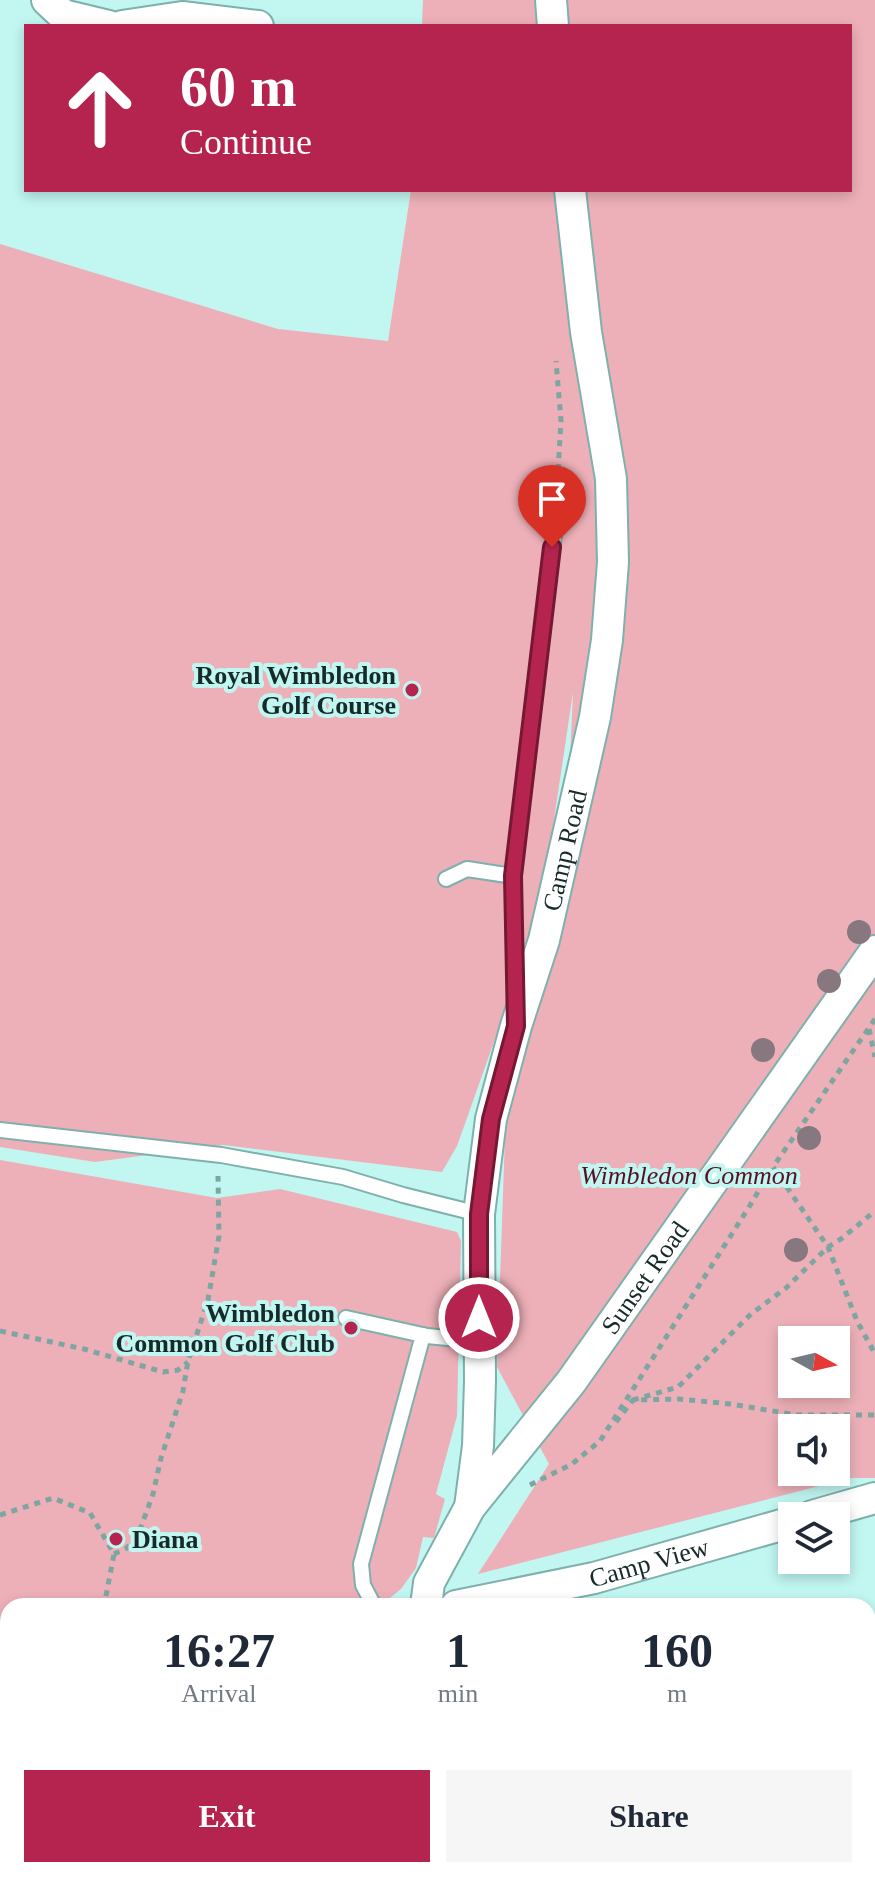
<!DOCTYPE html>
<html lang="en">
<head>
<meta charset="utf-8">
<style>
	:root { --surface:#fff; --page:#f6f6f7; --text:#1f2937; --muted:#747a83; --accent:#b5244e }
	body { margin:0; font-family:"Times New Roman",serif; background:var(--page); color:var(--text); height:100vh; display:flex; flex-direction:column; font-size:30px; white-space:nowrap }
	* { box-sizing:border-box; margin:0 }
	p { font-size:26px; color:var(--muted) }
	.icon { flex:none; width:44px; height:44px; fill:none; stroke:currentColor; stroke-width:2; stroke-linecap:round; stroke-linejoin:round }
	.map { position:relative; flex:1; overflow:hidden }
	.panel { position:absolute; left:0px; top:1598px; width:876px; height:280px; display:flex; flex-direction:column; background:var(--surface); border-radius:24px 24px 0 0; box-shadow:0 4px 12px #0003 }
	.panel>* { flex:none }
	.guide { position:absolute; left:24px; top:24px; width:828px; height:168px; border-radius:0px; box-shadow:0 4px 12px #0003; background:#b5244e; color:#fff; overflow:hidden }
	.needle { width:52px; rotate:98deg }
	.fabs { position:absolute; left:778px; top:1326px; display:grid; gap:16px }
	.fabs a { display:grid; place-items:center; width:72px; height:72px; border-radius:0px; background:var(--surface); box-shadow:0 4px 12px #0003; font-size:40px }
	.pin { position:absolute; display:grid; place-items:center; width:68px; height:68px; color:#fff; margin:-82px -34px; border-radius:50% 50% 50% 0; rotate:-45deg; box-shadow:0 0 8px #0007 }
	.pin .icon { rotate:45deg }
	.me { position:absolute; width:88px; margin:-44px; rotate:0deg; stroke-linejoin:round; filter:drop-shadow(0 0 6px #0008) }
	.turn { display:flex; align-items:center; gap:28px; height:168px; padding:0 24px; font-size:36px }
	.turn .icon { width:104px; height:104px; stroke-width:2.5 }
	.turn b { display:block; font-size:56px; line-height:68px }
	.eta { display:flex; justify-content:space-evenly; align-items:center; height:136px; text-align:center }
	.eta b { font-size:48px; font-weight:700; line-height:56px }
	.action { display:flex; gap:16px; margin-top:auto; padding:16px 24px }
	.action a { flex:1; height:92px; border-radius:0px; background:var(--accent); color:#fff; font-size:32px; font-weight:700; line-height:92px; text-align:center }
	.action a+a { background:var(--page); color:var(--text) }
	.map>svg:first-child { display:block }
	.green { fill:#edb0b8; fill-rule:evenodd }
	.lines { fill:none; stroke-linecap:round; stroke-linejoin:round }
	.service-casing { stroke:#7eb0ac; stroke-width:18 }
	.minor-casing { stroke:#7eb0ac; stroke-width:34 }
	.path { stroke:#7da5a1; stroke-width:5; stroke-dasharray:6 6; stroke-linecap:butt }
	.service { stroke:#fff; stroke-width:14 }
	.minor { stroke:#fff; stroke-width:30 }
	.tree { fill:#877880 }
	.route-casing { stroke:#761733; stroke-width:20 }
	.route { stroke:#b5244e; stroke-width:14 }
	.poi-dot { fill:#b5244e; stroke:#c1f6f1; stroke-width:3 }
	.labels { text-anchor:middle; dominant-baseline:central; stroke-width:8; stroke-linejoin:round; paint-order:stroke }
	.poi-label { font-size:26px; font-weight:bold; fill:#162a29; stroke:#c1f6f1; text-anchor:end }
	.street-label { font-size:26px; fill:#162a29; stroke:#c1f6f1 }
	.park-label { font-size:26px; font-style:italic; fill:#571023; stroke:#c1f6f1 }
</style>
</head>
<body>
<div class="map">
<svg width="875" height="1878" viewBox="0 0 875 1878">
	<rect width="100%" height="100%" fill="#c1f6f1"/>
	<!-- green -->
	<g class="green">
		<path d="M 423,0 L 875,0 L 875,1478 L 850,1478 L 478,1574 L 549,1464 L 497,1367 L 505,1136 L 507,1128 L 509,1094 L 570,759 L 573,692 L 548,860 L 521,966 L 457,1146 L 442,1172 L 223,1145 L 95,1162 L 0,1147 L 0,244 L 278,329 L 388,341 L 411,190 L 850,190 L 850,26 L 422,26 ZM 792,1340 L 836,1340 L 836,1384 L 792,1384 ZM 792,1428 L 836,1428 L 836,1472 L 792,1472 Z"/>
		<path d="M 0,1160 L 217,1198 L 280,1189 L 457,1232 L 461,1241 L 457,1416 L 436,1494 L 445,1499 L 434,1538 L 423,1537 L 416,1568 L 401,1589 L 380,1606 L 8,1606 L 8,1870 L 252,1870 L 254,1878 L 0,1878 Z"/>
	</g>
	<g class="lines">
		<defs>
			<g id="service">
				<path d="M 446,879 L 467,869 L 513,876"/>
				<path d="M 516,997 L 513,876 L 555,527"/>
				<path d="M 0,1130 L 221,1155 L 343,1177 L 403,1195 L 479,1214"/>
				<path d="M 346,1318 L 427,1336 L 479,1341"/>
				<path d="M 374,1606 L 363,1585 L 361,1564 L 423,1335"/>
			</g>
			<g id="minor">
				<path d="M 47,0 L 63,15 L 109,26"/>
				<path d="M 551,0 L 553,26"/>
				<path d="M 122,26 L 182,17 L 258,26"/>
				<path id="s1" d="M 470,1507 L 478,1446 L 480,1381 L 479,1214 L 491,1119 L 516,1026 L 544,940 L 595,717 L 607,640 L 613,562 L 611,479 L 586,332 L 570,190"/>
				<path d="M 812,1516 L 875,1498"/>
				<path id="s2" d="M 426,1606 L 429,1583 L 470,1507 L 571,1382 L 875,951"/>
				<path id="s3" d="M 456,1606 L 594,1578 L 792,1522"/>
				<path d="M 283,1870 L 285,1878"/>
			</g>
		</defs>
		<!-- service casing -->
		<use href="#service" class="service-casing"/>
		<!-- minor casing -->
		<use href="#minor" class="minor-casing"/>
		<!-- path -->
		<g class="path">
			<path d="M 556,506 L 561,421 L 556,361"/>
			<path d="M 875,1019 L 773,1167 L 828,1247 L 857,1321 L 875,1354"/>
			<path d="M 869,1029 L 875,1057"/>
			<path d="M 0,1331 L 84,1349 L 163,1372 L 178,1370 L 188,1362"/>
			<path d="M 633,1400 L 678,1387 L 751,1314 L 786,1288 L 828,1247 L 841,1239 L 875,1211"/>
			<path d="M 616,1422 L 633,1400 L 679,1399 L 731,1404 L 797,1415 L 875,1415"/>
			<path d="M 530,1485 L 572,1464 L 600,1441 L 749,1207 L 773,1167"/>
			<path d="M 0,1515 L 53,1498 L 90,1513 L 114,1554 L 104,1606"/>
			<path d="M 114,1554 L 127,1548 L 141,1527 L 153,1494 L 161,1458 L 183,1391 L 188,1361 L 208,1300 L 219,1236 L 218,1176"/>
			<path d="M 0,1814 L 8,1821"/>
			<path d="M 58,1870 L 62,1878"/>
			<path d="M 176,1870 L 176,1878"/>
			<path d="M 52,1878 L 53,1870"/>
		</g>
		<!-- service -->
		<use href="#service" class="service"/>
		<!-- minor -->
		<use href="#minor" class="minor"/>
	</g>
	<!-- trees -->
	<g class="tree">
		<circle cx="859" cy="932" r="12"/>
		<circle cx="829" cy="981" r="12"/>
		<circle cx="763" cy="1050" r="12"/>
		<circle cx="809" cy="1138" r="12"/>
		<circle cx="796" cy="1250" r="12"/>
	</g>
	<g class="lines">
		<defs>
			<path id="route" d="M 479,1318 L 479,1214 L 491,1119 L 516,1026 L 513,876 L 552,547"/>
		</defs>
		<!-- route casing -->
		<use href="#route" class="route-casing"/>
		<!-- route -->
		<use href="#route" class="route"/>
	</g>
	<!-- markers -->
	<g class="poi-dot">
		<circle cx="412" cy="690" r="8"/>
		<circle cx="351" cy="1328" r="8"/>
		<circle cx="116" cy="1539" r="8"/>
	</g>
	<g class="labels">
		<!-- poi labels -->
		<g class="poi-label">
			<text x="396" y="675">Royal Wimbledon<tspan x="396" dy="30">Golf Course</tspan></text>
			<text x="335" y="1313">Wimbledon<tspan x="335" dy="30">Common Golf Club</tspan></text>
			<text x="132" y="1539" text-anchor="start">Diana</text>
		</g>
		<!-- street labels -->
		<g class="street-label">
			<text stroke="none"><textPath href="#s1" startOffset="668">Camp Road</textPath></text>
			<text stroke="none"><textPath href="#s2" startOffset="398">Sunset Road</textPath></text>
			<text stroke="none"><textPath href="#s3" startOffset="198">Camp View</textPath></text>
		</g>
		<!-- park labels -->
		<g class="park-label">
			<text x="689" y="1175">Wimbledon Common</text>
		</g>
	</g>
</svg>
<div class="fabs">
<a><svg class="needle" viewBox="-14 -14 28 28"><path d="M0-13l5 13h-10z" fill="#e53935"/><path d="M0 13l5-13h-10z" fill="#747a83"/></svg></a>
<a><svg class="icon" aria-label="sound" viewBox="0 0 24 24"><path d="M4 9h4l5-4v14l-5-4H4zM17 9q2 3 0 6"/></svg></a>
<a><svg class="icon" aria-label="layers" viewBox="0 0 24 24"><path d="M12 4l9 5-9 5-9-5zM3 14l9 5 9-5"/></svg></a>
</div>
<div class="pin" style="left:552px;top:547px;background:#d93025"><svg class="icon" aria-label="arrive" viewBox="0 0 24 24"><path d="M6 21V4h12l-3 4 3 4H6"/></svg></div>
<svg class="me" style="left:479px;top:1318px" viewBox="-20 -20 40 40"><circle r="17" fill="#b5244e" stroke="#fff" stroke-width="3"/><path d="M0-11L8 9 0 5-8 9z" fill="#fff"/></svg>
<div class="guide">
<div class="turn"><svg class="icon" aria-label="ahead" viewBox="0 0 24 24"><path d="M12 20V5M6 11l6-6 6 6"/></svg><div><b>60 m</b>Continue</div></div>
</div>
<section class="panel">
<div class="eta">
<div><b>16:27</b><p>Arrival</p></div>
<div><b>1</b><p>min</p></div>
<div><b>160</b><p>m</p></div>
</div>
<div class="action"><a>Exit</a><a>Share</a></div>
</section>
</div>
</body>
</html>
